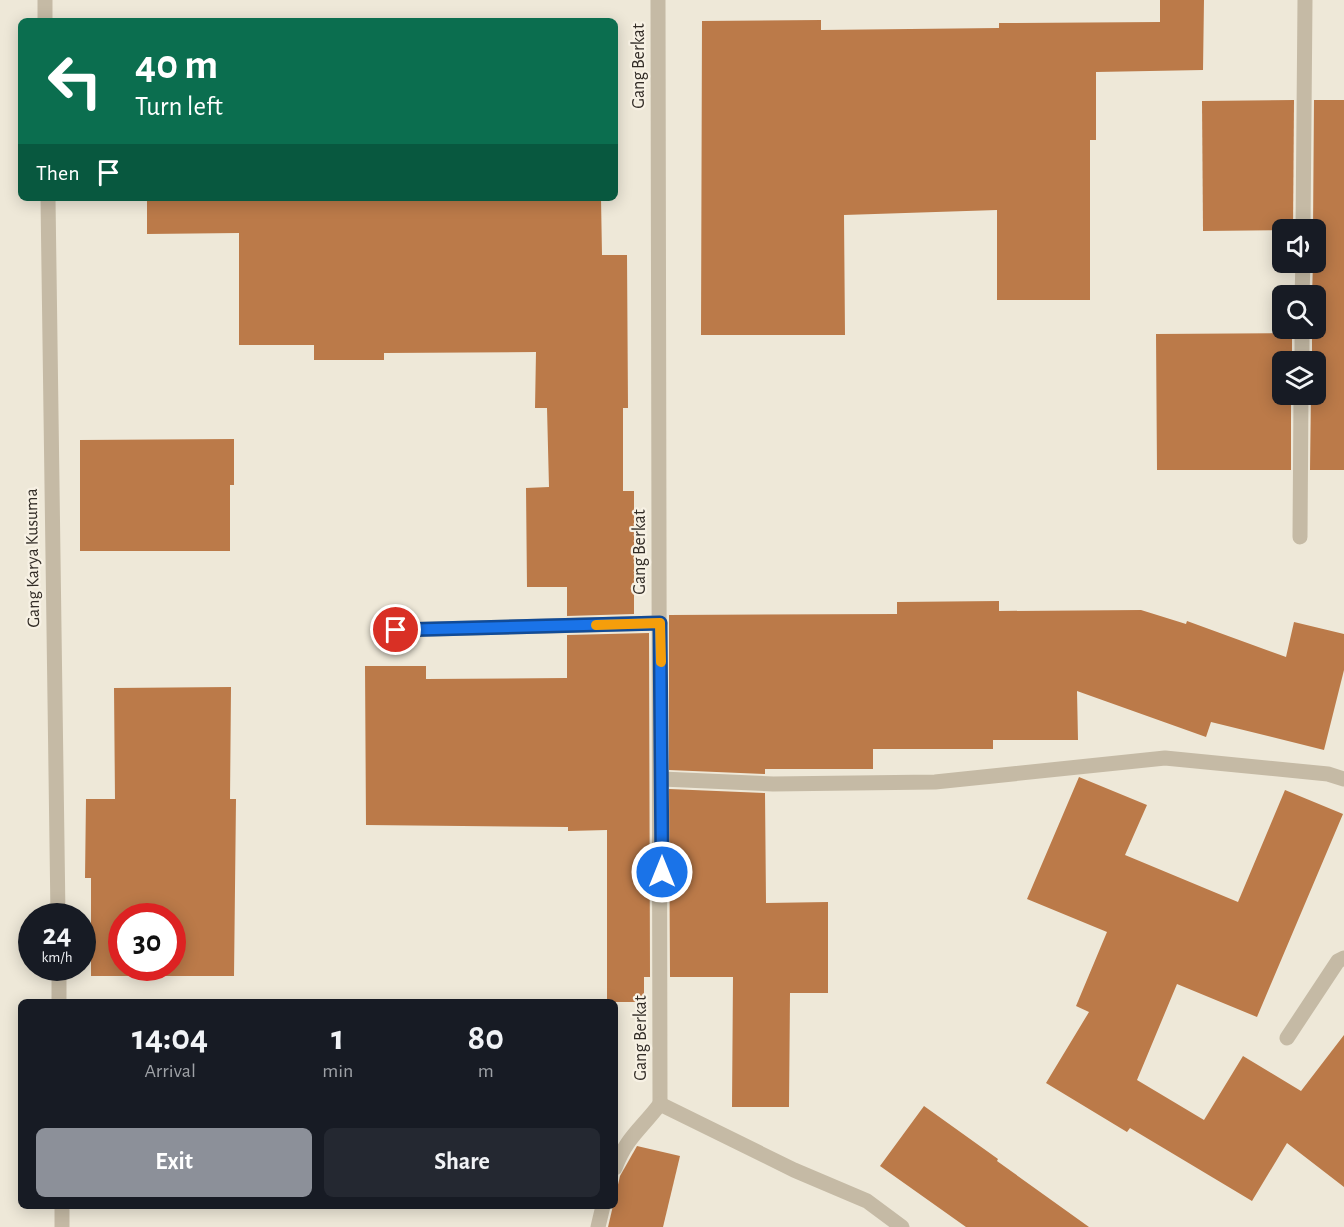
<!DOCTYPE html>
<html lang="en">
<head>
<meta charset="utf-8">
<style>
	:root { --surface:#171b24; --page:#242831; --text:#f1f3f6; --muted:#9ea1a6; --accent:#8c9099 }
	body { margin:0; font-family:"Alegreya Sans",sans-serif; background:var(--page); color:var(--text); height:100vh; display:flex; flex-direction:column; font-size:22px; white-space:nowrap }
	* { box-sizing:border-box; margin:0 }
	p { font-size:20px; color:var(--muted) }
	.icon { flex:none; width:33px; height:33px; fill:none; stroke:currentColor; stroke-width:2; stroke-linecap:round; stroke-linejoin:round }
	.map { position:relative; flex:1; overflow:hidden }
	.drawer { position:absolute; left:18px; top:999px; width:600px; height:210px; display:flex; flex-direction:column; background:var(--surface); border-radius:9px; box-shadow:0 3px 15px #0003 }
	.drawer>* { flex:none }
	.banner { position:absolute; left:18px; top:18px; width:600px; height:183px; border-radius:9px; box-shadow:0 3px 15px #0003; background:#0b6e4f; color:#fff; overflow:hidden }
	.fabs { position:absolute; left:1272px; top:219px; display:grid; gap:12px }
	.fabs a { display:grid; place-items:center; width:54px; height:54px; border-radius:9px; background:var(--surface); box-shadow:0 3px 15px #0003; font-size:30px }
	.speed { position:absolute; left:18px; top:903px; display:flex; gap:12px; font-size:30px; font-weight:700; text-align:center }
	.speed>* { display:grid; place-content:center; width:78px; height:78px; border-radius:50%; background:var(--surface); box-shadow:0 3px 15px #0003; line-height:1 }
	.speed small { font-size:15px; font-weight:400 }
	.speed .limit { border:9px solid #d22; background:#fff; color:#111 }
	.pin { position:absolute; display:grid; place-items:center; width:51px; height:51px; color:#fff; margin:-26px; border:3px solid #fff; border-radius:50%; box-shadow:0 2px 6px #0007 }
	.me { position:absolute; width:66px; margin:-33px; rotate:0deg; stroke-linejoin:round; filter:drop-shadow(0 0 4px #0008) }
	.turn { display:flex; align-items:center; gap:21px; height:126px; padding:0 18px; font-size:27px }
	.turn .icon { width:78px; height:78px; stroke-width:2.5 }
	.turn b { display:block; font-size:42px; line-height:51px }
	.then { display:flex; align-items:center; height:57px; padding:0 18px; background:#0003; gap:12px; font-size:22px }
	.eta { display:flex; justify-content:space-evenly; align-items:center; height:102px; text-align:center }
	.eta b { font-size:36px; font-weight:700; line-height:42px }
	.button { display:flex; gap:12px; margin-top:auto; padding:12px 18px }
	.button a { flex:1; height:69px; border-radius:9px; background:var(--accent); color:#fff; font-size:24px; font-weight:700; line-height:69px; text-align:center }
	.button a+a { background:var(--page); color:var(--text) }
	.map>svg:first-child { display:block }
	.building { fill:#bb7a49; fill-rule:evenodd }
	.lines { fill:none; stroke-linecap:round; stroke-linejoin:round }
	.service { stroke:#c5baa5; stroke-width:15 }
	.minor { stroke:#c5baa5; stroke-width:15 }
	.route-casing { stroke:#114b97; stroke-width:15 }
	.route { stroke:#1a73e8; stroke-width:10 }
	.slow { stroke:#f59e0b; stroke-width:10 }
	.labels { text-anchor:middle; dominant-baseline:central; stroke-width:4.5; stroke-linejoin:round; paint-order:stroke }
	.street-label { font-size:18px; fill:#322c26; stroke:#f7f1e4 }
</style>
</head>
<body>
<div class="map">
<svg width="1344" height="1227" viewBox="0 0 1344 1227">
	<rect width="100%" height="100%" fill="#eee8d8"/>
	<!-- building -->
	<g class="building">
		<path d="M 1160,0 L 1204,0 L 1203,70 L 1096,72 L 1096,140 L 1090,140 L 1090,300 L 997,300 L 997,210 L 844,215 L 845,335 L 701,335 L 702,21 L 821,20 L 821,30 L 999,28 L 999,23 L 1160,22 Z"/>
		<path d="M 1294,100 L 1293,230 L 1203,231 L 1202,101 Z"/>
		<path d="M 1314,100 L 1344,100 L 1344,470 L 1310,470 L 1311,394 L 1316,394 L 1316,362 L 1312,362 L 1312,328 L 1316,328 L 1316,296 L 1312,296 L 1313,262 L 1316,262 L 1316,230 L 1313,230 Z"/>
		<path d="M 147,198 L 601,198 L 602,255 L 627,255 L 628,408 L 623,408 L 623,491 L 634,491 L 634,614 L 567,616 L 567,587 L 527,587 L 526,488 L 549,487 L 547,408 L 535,408 L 536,352 L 384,353 L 384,360 L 314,360 L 314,345 L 239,345 L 239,233 L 147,234 Z"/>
		<path d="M 1292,333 L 1292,362 L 1282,362 L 1282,394 L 1291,394 L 1291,470 L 1157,470 L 1156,334 Z"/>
		<path d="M 234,439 L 234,485 L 230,485 L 230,551 L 80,551 L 80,440 Z"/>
		<path d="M 999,601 L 999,611 L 1141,610 L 1186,624 L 1187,621 L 1286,657 L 1294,622 L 1344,634 L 1344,670 L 1324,750 L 1211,722 L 1206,737 L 1077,691 L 1078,740 L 993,740 L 993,749 L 873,749 L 873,769 L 765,769 L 765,774 L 669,770 L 669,615 L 897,614 L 897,602 Z"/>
		<path d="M 649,633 L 650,977 L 644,977 L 644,1002 L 607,1002 L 607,830 L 568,831 L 568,827 L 366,825 L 365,666 L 426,666 L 426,679 L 567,678 L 567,635 Z"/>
		<path d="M 231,687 L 230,799 L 236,799 L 234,976 L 91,976 L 91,878 L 85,878 L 86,799 L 115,799 L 114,688 ZM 122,916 L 172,916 L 172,968 L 122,968 Z"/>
		<path d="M 1079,777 L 1147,805 L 1125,855 L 1238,902 L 1285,790 L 1343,814 L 1257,1017 L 1177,984 L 1137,1080 L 1204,1120 L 1243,1056 L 1301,1091 L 1344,1035 L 1344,1187 L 1287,1143 L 1252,1201 L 1130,1128 L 1127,1132 L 1046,1083 L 1089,1012 L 1076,1006 L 1107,932 L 1027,899 Z"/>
		<path d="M 669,789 L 765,793 L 766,903 L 828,902 L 828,993 L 790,993 L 789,1107 L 732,1107 L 733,977 L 670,977 Z"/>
		<path d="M 924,1106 L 998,1159 L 997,1161 L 1089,1227 L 966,1227 L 880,1166 Z"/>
		<path d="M 637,1146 L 680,1156 L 663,1227 L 608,1227 L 620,1176 Z"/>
	</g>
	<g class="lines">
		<!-- service -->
		<path class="service" d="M 1287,1038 L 1338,961 L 1344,958"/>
		<!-- minor -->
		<g class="minor">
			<path d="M 45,0 L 45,21"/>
			<path d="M 658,0 L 660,1104"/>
			<path d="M 48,198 L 58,916"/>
			<path d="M 1303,230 L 1305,0"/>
			<path d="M 1302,296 L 1303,262"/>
			<path d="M 1302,362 L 1302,328"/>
			<path d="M 1300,537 L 1301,394"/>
			<path d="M 396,630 L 660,623"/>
			<path d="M 662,779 L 773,784 L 935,782 L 1165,758 L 1328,774 L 1344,779"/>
			<path d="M 59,968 L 59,1002"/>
			<path d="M 660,1104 L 794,1170 L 867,1201 L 902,1227"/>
			<path d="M 615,1168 C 626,1138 641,1129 660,1104"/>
			<path d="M 62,1206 L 62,1227"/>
			<path d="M 598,1227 L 603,1206"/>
		</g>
	</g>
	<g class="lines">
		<defs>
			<path id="route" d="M 396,630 L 660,623 L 662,872"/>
		</defs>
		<!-- route casing -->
		<use href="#route" class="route-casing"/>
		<!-- route -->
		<use href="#route" class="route"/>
		<!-- slow -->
		<path class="slow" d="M 596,625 L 660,623 L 661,662"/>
	</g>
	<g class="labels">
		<!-- street labels -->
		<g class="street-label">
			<text transform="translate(639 66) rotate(-90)">Gang Berkat</text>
			<text transform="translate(640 552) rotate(-90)">Gang Berkat</text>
			<text transform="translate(33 558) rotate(-91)">Gang Karya Kusuma</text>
			<text transform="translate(641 1038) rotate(-90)">Gang Berkat</text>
		</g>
	</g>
</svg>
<div class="fabs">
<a><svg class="icon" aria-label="sound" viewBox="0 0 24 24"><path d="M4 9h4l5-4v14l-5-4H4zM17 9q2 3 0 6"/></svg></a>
<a><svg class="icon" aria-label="search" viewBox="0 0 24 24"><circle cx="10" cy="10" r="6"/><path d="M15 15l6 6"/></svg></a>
<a><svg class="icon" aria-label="layers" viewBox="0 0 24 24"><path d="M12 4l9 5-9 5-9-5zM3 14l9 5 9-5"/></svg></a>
</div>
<div class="speed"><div>24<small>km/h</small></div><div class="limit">30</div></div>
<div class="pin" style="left:396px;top:630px;background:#d93025"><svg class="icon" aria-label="arrive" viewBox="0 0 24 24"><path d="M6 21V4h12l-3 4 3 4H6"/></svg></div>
<svg class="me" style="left:662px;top:872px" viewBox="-20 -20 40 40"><circle r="17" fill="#1a73e8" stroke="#fff" stroke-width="3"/><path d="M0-11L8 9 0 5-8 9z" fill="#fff"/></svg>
<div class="banner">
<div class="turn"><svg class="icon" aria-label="left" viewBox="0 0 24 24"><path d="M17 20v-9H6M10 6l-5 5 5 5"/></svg><div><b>40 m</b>Turn left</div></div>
<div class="then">Then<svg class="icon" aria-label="arrive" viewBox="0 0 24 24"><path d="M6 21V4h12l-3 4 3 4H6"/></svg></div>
</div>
<section class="drawer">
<div class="eta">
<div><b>14:04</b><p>Arrival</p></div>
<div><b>1</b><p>min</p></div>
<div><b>80</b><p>m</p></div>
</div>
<div class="button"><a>Exit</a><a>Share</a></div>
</section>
</div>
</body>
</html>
